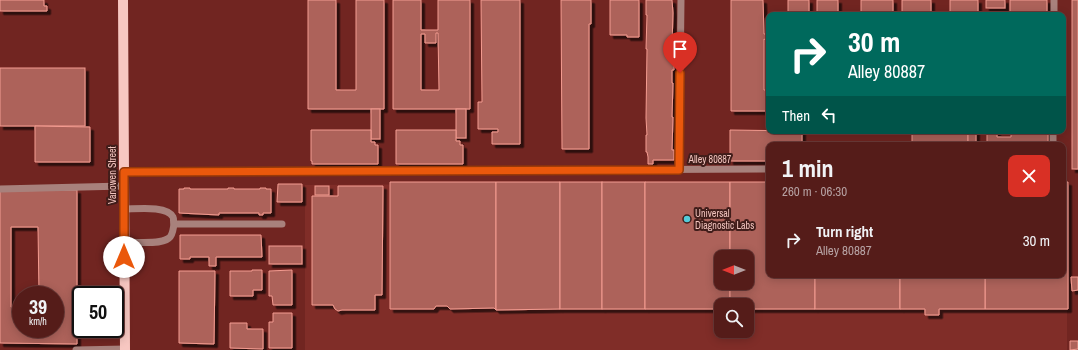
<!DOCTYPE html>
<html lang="en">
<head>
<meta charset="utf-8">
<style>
	:root { --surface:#551c19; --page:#5e2926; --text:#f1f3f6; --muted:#b6a1a2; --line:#6b3a38 }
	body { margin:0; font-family:"Archivo Narrow",sans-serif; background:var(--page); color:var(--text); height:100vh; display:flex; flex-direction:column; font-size:15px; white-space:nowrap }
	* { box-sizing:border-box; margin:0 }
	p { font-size:13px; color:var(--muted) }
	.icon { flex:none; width:22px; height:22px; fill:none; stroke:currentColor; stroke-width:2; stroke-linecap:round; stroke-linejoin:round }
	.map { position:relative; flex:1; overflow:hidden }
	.details { position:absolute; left:766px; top:142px; width:300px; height:136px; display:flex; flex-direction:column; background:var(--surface); border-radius:8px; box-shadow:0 2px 10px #0003,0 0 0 1px var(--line) }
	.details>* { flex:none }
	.guide { position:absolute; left:766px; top:12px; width:300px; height:122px; border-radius:8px; box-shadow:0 2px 10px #0003,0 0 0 1px var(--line); background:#00695c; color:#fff; overflow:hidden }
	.needle { width:26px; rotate:270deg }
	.buttons { position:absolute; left:714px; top:250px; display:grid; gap:8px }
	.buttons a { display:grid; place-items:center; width:40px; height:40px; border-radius:8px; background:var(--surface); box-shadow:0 2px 10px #0003,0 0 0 1px var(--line); font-size:20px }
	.speed { position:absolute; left:12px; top:286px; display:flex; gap:8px; font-size:20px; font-weight:700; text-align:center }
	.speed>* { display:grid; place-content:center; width:52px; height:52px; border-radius:50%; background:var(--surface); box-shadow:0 2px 10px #0003,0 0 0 1px var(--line); line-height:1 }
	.speed small { font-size:10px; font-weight:400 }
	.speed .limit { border:2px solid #111; border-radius:6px; background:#fff; color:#111 }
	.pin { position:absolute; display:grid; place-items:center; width:34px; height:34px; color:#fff; margin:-41px -17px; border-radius:50% 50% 50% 0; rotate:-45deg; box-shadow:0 0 4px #0007 }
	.pin .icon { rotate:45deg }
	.me { position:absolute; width:44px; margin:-22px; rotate:0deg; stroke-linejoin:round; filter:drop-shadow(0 0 3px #0008) }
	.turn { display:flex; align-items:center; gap:14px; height:84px; padding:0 16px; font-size:18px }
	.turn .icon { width:52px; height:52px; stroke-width:2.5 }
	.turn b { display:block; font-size:28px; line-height:34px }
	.then { display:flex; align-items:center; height:38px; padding:0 16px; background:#0003; gap:8px; font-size:15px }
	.round { display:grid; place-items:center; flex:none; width:42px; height:42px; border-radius:8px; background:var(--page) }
	.headline { display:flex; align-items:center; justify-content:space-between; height:68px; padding:0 16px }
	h1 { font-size:24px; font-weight:700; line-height:30px }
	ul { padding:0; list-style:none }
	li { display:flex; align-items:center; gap:12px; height:60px; padding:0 16px }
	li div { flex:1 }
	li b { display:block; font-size:15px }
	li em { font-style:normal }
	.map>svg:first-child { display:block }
	.built { fill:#802d28; fill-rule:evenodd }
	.building { fill:#ad625a; stroke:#f49c91; fill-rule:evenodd; filter:url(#shadow) }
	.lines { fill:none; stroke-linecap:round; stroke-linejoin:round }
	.minor { stroke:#a8817c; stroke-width:7 }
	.major { stroke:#f7c7c1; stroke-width:10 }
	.route-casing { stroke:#983908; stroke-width:10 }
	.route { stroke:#ea580c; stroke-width:7 }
	.poi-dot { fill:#53cbda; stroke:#401d1a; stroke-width:1.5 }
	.labels { text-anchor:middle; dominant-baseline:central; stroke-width:4; stroke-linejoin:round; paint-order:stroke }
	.street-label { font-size:10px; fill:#f3c5bf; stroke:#401d1a }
	.poi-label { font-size:10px; fill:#f3c5bf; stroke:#401d1a; text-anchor:start }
</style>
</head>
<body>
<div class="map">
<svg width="1078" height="350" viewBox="0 0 1078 350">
	<defs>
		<filter id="shadow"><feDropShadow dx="3.5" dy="3.5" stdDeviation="0" flood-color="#0009"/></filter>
	</defs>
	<rect width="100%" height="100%" fill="#712521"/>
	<!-- built -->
	<path class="built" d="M 1063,181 L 1067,181 L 1067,350 L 305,350 L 305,185 L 769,182 L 769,275 L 1063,275 ZM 721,257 L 747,257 L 747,283 L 721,283 ZM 721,305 L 747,305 L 747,331 L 721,331 Z"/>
	<!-- building -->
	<g class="building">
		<path d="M 0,0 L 44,0 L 44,6 L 47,6 L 47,11 L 0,11 Z"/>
		<path d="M 308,0 L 336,0 L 336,90 L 356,90 L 356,0 L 384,0 L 384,109 L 308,109 Z"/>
		<path d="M 393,0 L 421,0 L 421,30 L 438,30 L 438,0 L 470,0 L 470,109 L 393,109 ZM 436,33 L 438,33 L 439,90 L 421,90 L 421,34 L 425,34 L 425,43 L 436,43 Z"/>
		<path d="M 481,0 L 520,0 L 520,144 L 492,144 L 492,132 L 498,132 L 498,129 L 478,129 L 478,102 L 482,102 Z"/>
		<path d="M 561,0 L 591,0 L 591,24 L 589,24 L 589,149 L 562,149 Z"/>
		<path d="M 610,0 L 639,0 L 639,37 L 627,37 L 627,35 L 610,35 Z"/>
		<path d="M 646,0 L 672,0 L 673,13 L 672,46 L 673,46 L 673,56 L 672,56 L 672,60 L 674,60 L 674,70 L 672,70 L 672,83 L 673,83 L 672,117 L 673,117 L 672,150 L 674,150 L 674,160 L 653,160 L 653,164 L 648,164 L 648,157 L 647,152 L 646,152 L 646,135 L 647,135 L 646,118 L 647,49 L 646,49 L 647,15 L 646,15 Z"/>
		<path d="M 731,0 L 763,0 L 764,34 L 766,34 L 769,29 L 769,42 L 764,39 L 764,90 L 769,90 L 769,111 L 731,111 Z"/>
		<rect x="788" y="0" width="21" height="15"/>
		<rect x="817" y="0" width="21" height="15"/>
		<rect x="861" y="0" width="32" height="15"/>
		<rect x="902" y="0" width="29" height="15"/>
		<rect x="950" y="0" width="28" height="15"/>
		<rect x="986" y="0" width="19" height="8"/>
		<rect x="1010" y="0" width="37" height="15"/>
		<rect x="1072" y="0" width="6" height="169"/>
		<rect x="0" y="68" width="85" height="58"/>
		<rect x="371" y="109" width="9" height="30"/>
		<rect x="456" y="109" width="10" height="29"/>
		<path d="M 35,126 L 90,127 L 90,162 L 35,162 Z"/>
		<path d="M 311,130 L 371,130 L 371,142 L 375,142 L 375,145 L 378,145 L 378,164 L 312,164 L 312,161 L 311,161 Z"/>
		<path d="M 396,130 L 456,130 L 456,141 L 460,141 L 460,145 L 463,145 L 463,164 L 396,164 Z"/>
		<path d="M 730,130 L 802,131 L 802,145 L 769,145 L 769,161 L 730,161 Z"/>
		<rect x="912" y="131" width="56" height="14"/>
		<rect x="968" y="131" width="8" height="14"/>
		<path d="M 987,131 L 997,131 L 997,137 L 1011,137 L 1011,131 L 1048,131 L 1048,145 L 987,145 Z"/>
		<path d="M 390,182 L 496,182 L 496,310 L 494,308 L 450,309 L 447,306 L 436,306 L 434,309 L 390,309 Z"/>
		<path d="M 496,182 L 560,182 L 560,309 L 496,310 Z"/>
		<rect x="560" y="182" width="42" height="127"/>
		<rect x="602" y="182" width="43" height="127"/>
		<path d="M 645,182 L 730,182 L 730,257 L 721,257 L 721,283 L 730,283 L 730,305 L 721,305 L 721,309 L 645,309 Z"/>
		<path d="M 730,182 L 769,182 L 769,275 L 815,275 L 815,309 L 747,309 L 747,305 L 730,305 L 730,283 L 747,283 L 747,257 L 730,257 Z"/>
		<path d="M 1063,182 L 1068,182 L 1068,309 L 985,309 L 985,275 L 1063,275 Z"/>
		<path d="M 278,184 L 302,184 L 302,202 L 277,202 Z"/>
		<rect x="315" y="186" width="14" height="9"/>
		<path d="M 338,186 L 383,186 L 382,295 L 375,295 L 375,310 L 342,310 L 338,311 L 335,309 L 333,305 L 312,305 L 312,196 L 338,196 Z"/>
		<path d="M 184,188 L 190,188 L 190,189 L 228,189 L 228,188 L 234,188 L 234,189 L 260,189 L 260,188 L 266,188 L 266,189 L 271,189 L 271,213 L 263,213 L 263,215 L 259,215 L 259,213 L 219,213 L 219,215 L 179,213 L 179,189 L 184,189 Z"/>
		<path d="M 77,190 L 77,344 L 0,343 L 0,191 ZM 11,227 L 38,227 L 39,295 L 55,295 L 55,329 L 21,329 L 21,307 L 11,307 Z"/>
		<path d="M 180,235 L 261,235 L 262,257 L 216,257 L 216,266 L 209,266 L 209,257 L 190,257 L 190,259 L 180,259 Z"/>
		<rect x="269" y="246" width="33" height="18"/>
		<path d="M 252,270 L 262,270 L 262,290 L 253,290 L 253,296 L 230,296 L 230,271 L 252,271 Z"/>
		<path d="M 292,270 L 292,305 L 273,305 L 272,296 L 269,296 L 269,271 Z"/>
		<path d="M 179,271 L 215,271 L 214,344 L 179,343 Z"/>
		<rect x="815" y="275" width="85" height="34"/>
		<path d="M 900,275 L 985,275 L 985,309 L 939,309 L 939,315 L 925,315 L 925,309 L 900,309 Z"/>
		<path d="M 1071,277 L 1078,277 L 1078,290 L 1072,291 Z"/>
		<path d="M 273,313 L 292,313 L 292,348 L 269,348 L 269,322 L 273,322 Z"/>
		<path d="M 230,323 L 247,323 L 247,329 L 263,329 L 263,349 L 230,348 Z"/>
		<path d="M 1070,341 L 1078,341 L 1078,349 L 1070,350 Z"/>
	</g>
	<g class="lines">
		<!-- minor -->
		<g class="minor">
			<path d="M 1054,15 L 1054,0"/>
			<path d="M 1053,145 L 1053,131"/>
			<path d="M 679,170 L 681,0"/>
			<path d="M 124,172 L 769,169"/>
			<path d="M 0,189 L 124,186"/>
			<path d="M 124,209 C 136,209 167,205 173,217 C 174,219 173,222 174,224 L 282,224"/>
			<path d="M 124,242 C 134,242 161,245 169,238 C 173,235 173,229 174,224"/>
			<path d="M 76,350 L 125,349"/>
		</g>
		<!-- major -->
		<path class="major" d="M 123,0 L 125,350"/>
	</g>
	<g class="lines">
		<defs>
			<path id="route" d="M 124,257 L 124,172 L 679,170 L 680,73"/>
		</defs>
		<!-- route casing -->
		<use href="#route" class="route-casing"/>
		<!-- route -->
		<use href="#route" class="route"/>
	</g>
	<!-- markers -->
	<circle class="poi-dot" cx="687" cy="219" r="4"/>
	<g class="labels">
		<!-- street labels -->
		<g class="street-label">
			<text x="710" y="159">Alley 80887</text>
			<text transform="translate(112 175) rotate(-90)">Vanowen Street</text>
		</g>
		<!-- poi labels -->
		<g class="poi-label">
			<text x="695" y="213">Universal<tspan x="695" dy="12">Diagnostic Labs</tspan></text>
		</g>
	</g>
</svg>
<div class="buttons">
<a><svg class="needle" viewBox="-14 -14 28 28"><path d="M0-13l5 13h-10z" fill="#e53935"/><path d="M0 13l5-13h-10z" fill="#b6a1a2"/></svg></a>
<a><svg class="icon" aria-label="search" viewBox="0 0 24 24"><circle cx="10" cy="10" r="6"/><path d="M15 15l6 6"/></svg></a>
</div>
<div class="speed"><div>39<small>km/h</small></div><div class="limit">50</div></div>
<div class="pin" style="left:680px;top:73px;background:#d93025"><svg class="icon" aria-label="arrive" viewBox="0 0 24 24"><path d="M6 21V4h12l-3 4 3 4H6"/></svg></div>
<svg class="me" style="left:124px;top:257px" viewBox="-20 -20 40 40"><circle r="19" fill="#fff"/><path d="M0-13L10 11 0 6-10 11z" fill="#ea580c"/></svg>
<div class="guide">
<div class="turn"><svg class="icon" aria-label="right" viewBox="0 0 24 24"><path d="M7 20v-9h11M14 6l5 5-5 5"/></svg><div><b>30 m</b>Alley 80887</div></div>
<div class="then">Then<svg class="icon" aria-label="left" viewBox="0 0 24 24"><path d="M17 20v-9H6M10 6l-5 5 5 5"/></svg></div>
</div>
<section class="details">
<div class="headline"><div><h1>1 min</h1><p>260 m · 06:30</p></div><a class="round" style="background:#d93025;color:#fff"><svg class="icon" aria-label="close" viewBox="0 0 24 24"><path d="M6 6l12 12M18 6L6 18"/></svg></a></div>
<ul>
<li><svg class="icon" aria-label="right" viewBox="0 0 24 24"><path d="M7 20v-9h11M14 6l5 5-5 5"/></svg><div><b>Turn right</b><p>Alley 80887</p></div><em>30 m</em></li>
</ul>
</section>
</div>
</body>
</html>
